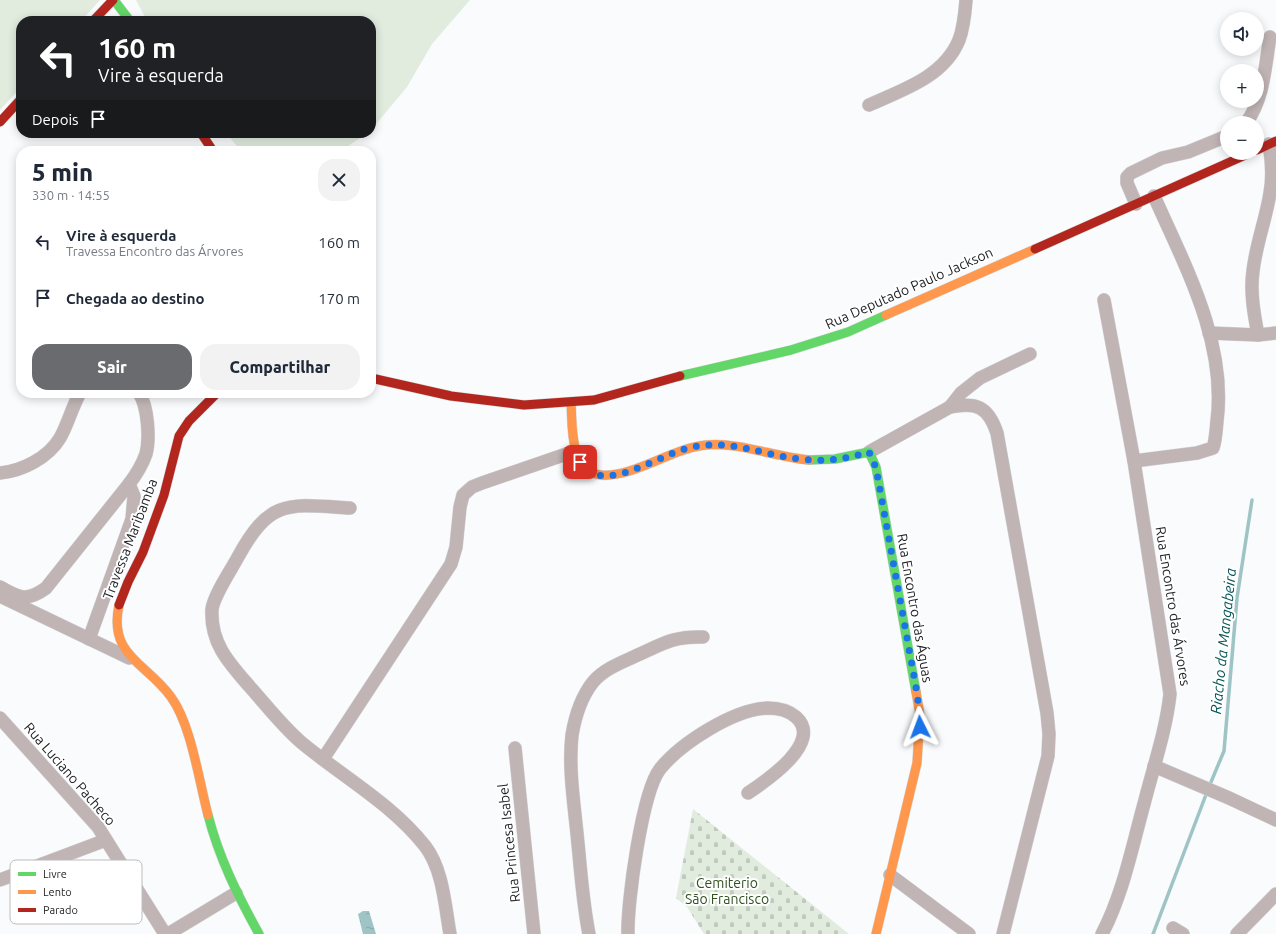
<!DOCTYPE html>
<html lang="pt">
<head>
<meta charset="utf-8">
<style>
	:root { --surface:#fff; --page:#f2f2f3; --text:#1f2937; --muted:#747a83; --accent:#696b6e }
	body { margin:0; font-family:Ubuntu,sans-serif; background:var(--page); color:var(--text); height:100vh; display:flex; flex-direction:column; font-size:15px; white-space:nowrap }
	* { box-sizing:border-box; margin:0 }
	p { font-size:13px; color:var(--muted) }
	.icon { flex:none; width:22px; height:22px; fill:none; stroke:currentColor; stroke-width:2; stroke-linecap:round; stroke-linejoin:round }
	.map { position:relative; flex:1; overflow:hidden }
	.details { position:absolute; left:16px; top:146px; width:360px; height:252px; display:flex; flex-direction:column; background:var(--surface); border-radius:16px; box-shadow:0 2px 10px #0003 }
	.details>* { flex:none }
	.banner { position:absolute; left:16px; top:16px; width:360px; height:122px; border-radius:16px; box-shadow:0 2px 10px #0003; background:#202124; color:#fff; overflow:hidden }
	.fabs { position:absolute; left:1220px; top:12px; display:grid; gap:8px }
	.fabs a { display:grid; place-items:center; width:44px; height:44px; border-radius:50%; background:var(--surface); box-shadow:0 2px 10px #0003; font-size:20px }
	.pin { position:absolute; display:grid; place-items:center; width:34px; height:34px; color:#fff; margin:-17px; border-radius:8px; box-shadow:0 2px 6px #0006 }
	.me { position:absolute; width:44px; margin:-22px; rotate:357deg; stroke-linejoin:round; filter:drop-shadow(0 0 3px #0008) }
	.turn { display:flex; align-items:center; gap:14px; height:84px; padding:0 16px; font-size:18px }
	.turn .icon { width:52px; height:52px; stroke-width:2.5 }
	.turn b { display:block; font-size:28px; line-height:34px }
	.then { display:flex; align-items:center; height:38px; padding:0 16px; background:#0003; gap:8px; font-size:15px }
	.round { display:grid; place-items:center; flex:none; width:42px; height:42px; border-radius:16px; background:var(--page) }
	.headline { display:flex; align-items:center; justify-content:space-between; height:68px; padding:0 16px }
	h1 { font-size:24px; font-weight:800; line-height:30px }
	.action { display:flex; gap:8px; margin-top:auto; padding:8px 16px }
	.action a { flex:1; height:46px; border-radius:16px; background:var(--accent); color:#fff; font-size:16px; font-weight:800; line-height:46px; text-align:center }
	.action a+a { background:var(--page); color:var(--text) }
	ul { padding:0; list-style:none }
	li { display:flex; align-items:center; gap:12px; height:56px; padding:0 16px }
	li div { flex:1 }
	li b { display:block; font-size:15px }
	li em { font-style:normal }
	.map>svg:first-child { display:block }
	.cemetery { fill:url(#cemetery-stones) }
	.pitch { fill:#e1ecdf }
	.water { fill:url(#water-ripples) }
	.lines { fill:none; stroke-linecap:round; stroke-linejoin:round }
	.stream { stroke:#9fc4c6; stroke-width:3.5 }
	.street-casing { stroke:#d6d8d9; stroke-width:14 }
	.fast-casing { stroke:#d6d8d9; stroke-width:10 }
	.slow-casing { stroke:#d6d8d9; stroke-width:10 }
	.jam-casing { stroke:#d6d8d9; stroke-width:10 }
	.street { stroke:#c0b4b4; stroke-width:13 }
	.fast { stroke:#63d668; stroke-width:9 }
	.slow { stroke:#ff974d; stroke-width:9 }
	.jam { stroke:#b3261e; stroke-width:9 }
	.route { stroke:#1a73e8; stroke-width:7; stroke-dasharray:0 12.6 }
	.labels { text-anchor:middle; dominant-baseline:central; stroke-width:4; stroke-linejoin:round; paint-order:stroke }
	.street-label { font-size:14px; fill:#1c1e21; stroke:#fff }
	.park-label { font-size:14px; fill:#315121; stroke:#fff }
	.water-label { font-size:15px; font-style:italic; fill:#085558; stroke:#fff }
	.key { fill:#fff; stroke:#bbbcbc; stroke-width:1 }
	.key-label { font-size:11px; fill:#1c1e21 }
</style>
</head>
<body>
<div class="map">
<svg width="1276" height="934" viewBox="0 0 1276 934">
	<defs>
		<pattern id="cemetery-stones" width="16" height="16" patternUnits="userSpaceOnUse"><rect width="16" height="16" fill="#e1ecdf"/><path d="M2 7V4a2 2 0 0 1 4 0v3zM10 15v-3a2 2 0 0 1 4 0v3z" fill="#c0cabf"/></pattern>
		<pattern id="water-ripples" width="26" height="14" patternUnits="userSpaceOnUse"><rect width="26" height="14" fill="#9fc4c6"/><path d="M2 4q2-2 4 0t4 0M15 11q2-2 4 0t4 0" fill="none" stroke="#88a8aa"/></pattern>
	</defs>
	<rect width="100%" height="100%" fill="#f9fbfd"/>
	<!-- cemetery -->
	<path class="cemetery" d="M 693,809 L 849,934 L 704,934 L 687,907 L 676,898 Z"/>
	<!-- pitch -->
	<g class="pitch">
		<path d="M 0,0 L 100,0 L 81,21 L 21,21 L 21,87 L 0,110 Z"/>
		<path d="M 136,0 L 470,0 L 432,44 L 407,87 L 371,130 L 371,21 L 147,21 Z"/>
		<path d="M 226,133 L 367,133 L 341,151 L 241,151 Z"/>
	</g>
	<!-- water -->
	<path class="water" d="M 363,911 L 369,911 L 376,934 L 363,934 L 358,914 Z"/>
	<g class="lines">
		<!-- stream -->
		<g class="stream">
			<path d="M 1211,782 L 1224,751 L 1237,598 L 1252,500"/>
			<path d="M 1153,934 L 1207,792"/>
		</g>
		<defs>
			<g id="street">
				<path d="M 869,105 C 902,90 944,77 959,40 C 964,27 965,13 966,0"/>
				<path d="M 1246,123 C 1264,99 1265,66 1270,37"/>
				<path d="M 1136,204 L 1127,183 L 1127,177 L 1131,173 L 1162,158 L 1188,152 L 1227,136"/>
				<path d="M 1209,333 L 1258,335 L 1276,333"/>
				<path d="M 1258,335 C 1254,314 1250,292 1253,271 C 1256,244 1266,219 1270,193 C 1273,177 1272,161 1269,144"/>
				<path d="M 950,407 C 976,402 988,406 997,433 L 1047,713 L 1049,734 L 1048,756 L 1003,934"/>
				<path d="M 869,452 L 950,407 L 961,393 L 980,378 L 1030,354"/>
				<path d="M 1134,461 L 1197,453 L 1213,448 C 1216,439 1216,430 1217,421 C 1227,342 1185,266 1154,196"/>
				<path d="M 0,473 C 22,471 48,458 60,438 C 68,424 72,407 80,393"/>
				<path d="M 350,508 C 289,504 270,498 238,557 C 231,570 214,595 212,609 C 210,643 229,663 250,687 C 267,706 283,727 302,743 C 343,777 392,804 425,846 C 443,869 445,906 450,934"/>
				<path d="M 0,587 C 19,598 27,602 46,588 L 129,484 C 136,475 142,465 146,454 C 150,439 148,406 139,393"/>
				<path d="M 2,597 L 129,658"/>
				<path d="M 89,639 L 132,519 L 134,496 L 129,484"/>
				<path d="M 0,718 L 98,827 L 165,934"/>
				<path d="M 515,748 L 534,934"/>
				<path d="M 323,759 L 451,564 L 456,547 L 460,507 L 463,495 L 472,487 L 482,483 L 575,451"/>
				<path d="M 1154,766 L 1229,798 L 1276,820"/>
				<path d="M 890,875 L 969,934"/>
				<path d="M 0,880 L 106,840"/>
				<path d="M 1173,928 L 1183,934"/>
				<path d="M 168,934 L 236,893"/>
				<path d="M 589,934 C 583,904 581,874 578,844 C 575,809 568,770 572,735 C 575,717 582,696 593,682 C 605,668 623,662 640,654 C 664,643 675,636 703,637"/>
				<path d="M 628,934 C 627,903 642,792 660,769 C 681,743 734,709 768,708 C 778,708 789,711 796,717 C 824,742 766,781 748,793"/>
				<path d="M 1102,934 C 1123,894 1132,847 1144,804 C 1153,768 1166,731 1170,694 L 1134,461 L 1104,300"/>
				<path d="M 1237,934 L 1276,894"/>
			</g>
			<g id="fast">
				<path d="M 114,0 L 130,21"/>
				<path d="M 680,376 L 791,350 L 848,332 L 886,315"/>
				<path d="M 809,460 L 835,459 L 869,452 L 876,467 L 916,692"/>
				<path d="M 208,815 C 219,858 238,896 259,934"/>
			</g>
			<g id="slow">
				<path d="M 886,315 L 1035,249"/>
				<path d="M 571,402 C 572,418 571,435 576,451 C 580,462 588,474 601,475 C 633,478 672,448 706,445 C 741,442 774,457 809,460"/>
				<path d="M 119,605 C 108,656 147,663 171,697 C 191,724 199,781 208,815"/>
				<path d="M 876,934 L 917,763 L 920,715 L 916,692"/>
			</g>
			<g id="jam">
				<path d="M 93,21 L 113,0"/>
				<path d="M 0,122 L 21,99"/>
				<path d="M 201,133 L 213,151"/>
				<path d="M 1257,150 L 1276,141"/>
				<path d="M 1035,249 L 1250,153"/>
				<path d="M 371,378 L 451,396 L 524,405 L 594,400 L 680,376"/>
				<path d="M 119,605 L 128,582 L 143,552 L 164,495 L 179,436 L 189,421 L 217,393"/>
			</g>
		</defs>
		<!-- street casing -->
		<use href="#street" class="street-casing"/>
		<!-- fast casing -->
		<use href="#fast" class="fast-casing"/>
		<!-- slow casing -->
		<use href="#slow" class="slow-casing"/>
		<!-- jam casing -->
		<use href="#jam" class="jam-casing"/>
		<!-- street -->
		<use href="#street" class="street"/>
		<!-- fast -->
		<use href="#fast" class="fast"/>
		<!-- slow -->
		<use href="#slow" class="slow"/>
		<!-- jam -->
		<use href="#jam" class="jam"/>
	</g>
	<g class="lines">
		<!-- route -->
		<path class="route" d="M 580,462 C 585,467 590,473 597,475 C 627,481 667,450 698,446 C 738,441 762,455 800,459 C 824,462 846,459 869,452 L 876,468 L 916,687 L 920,715 L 920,727"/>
	</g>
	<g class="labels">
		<!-- street labels -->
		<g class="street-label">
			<text transform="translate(909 288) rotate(-24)">Rua Deputado Paulo Jackson</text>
			<text transform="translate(130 539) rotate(-69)">Travessa Maribamba</text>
			<text transform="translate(1173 606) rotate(81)">Rua Encontro das Árvores</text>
			<text transform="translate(915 608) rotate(80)">Rua Encontro das Águas</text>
			<text transform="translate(70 774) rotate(49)">Rua Luciano Pacheco</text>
			<text transform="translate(509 843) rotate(-96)">Rua Princesa Isabel</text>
		</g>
		<!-- park labels -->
		<g class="park-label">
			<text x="727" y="883">Cemiterio<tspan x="727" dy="16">São Francisco</tspan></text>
		</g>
		<!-- water labels -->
		<g class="water-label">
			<text transform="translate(1223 641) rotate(-84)">Riacho da Mangabeira</text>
		</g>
	</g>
	<!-- legend -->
	<rect x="10" y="860" width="132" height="64" rx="6" class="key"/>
	<rect x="18" y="872" width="18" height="4" fill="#63d668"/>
	<rect x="18" y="890" width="18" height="4" fill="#ff974d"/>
	<rect x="18" y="908" width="18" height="4" fill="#b3261e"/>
	<g class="key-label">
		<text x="43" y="878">Livre</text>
		<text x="43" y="896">Lento</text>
		<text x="43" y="914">Parado</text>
	</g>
</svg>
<div class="fabs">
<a><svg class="icon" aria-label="sound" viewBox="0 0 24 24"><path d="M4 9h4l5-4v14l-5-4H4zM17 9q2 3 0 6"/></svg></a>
<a>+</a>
<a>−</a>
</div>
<div class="pin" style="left:580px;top:462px;background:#d93025"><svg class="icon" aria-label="arrive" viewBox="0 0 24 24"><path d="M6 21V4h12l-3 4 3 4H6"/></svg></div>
<svg class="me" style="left:920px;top:727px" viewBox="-20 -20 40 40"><path d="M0-17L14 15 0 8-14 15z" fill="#1a73e8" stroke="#fff" stroke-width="4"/></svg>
<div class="banner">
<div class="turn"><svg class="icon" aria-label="left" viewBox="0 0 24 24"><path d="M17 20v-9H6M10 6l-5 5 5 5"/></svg><div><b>160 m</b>Vire à esquerda</div></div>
<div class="then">Depois<svg class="icon" aria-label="arrive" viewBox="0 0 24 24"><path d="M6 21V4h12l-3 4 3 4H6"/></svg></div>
</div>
<section class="details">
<div class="headline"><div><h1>5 min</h1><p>330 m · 14:55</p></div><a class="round"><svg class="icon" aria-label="close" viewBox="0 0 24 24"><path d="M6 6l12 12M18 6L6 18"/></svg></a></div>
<ul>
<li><svg class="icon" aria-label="left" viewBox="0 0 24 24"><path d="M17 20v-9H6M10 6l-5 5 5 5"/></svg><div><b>Vire à esquerda</b><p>Travessa Encontro das Árvores</p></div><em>160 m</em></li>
<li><svg class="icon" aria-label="arrive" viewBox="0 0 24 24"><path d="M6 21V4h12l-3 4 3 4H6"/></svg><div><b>Chegada ao destino</b></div><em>170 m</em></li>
</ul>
<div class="action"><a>Sair</a><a>Compartilhar</a></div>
</section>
</div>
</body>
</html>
